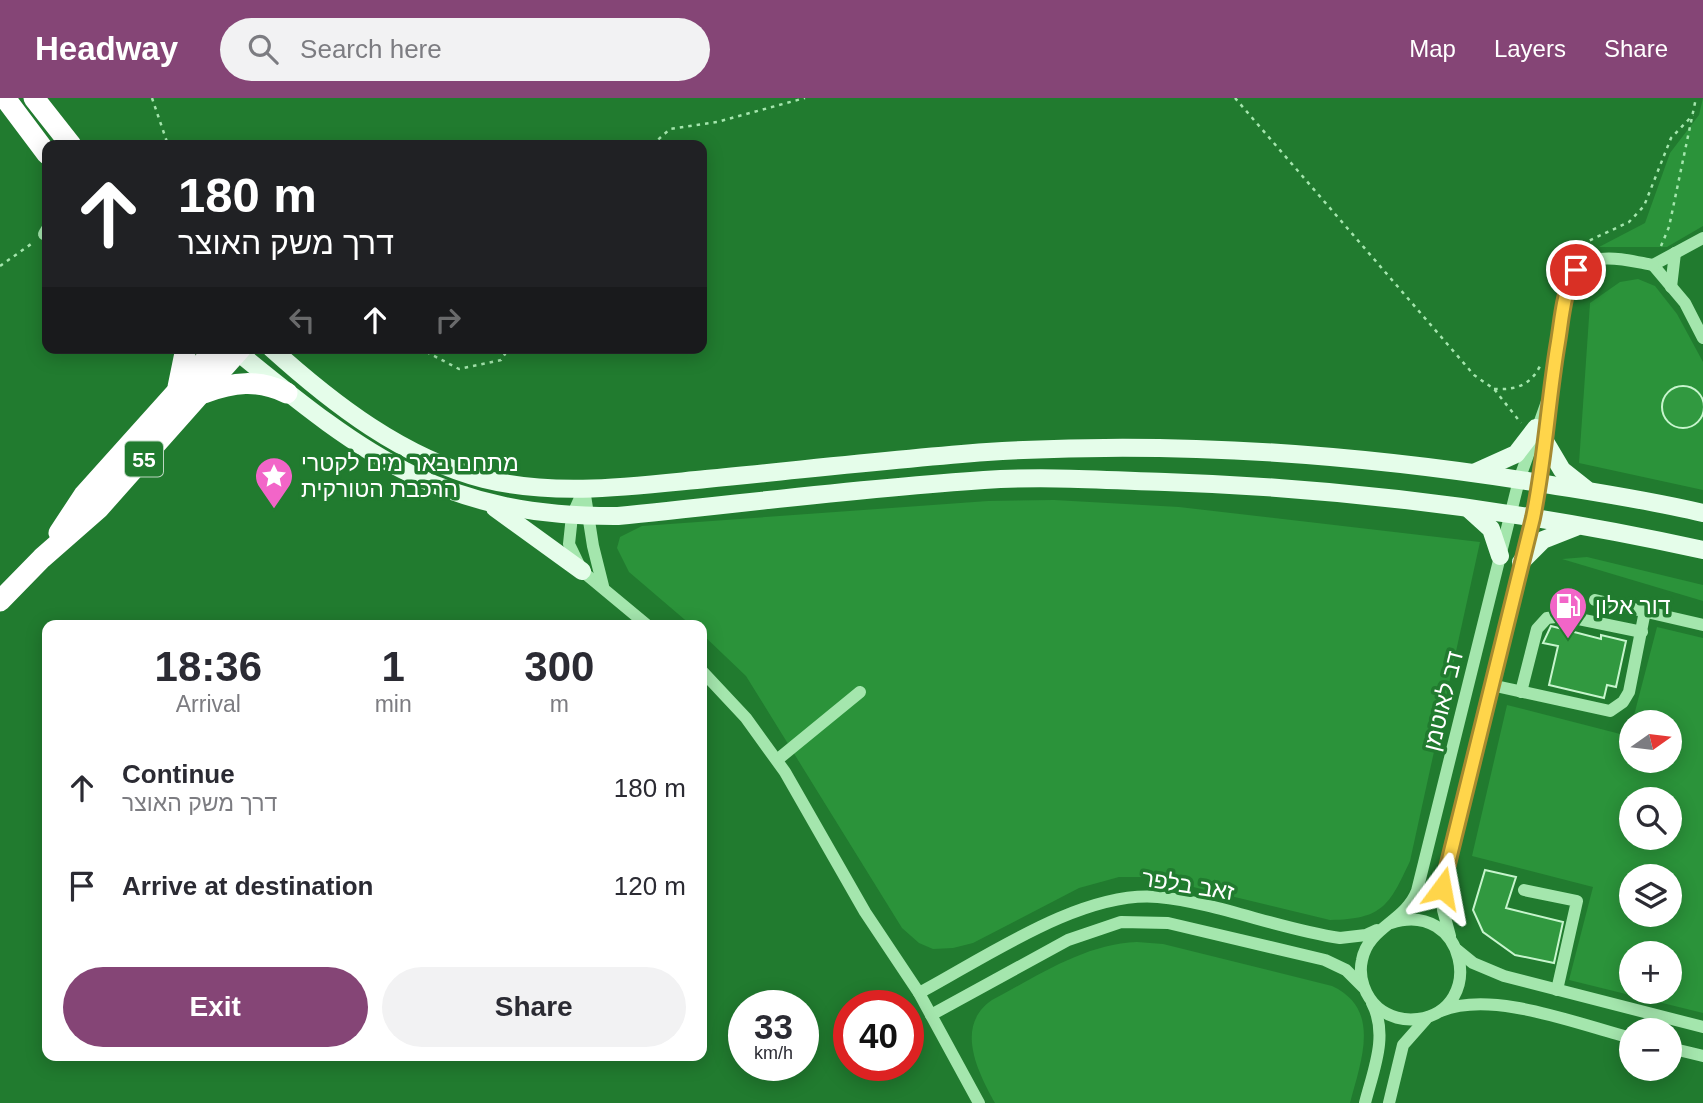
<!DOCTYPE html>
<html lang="en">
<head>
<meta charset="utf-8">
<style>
	:root { --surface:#fff; --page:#f2f2f3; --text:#2b2b33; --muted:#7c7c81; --accent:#854576 }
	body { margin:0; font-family:Arial,"Noto Sans Hebrew",sans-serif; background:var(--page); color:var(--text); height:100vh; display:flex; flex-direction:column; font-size:26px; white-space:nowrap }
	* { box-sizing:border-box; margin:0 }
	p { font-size:23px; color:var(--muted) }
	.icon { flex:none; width:38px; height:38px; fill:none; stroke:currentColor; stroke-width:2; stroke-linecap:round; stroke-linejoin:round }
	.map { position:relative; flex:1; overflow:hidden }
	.side { position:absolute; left:42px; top:522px; width:665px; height:441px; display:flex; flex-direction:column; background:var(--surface); border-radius:14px; box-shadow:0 4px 18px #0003 }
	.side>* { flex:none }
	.hud { position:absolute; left:42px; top:42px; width:665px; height:214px; border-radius:14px; box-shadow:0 4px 18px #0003; background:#202124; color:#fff; overflow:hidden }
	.needle { width:46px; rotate:76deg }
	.tools { position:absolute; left:1619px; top:612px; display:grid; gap:14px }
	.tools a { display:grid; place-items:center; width:63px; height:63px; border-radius:50%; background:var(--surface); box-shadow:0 4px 18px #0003; font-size:35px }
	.speed { position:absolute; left:728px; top:892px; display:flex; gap:14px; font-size:35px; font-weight:700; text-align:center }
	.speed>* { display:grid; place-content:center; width:91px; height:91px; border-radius:50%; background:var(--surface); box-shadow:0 4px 18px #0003; line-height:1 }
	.speed small { font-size:18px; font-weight:400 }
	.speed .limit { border:10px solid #d22; background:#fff; color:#111 }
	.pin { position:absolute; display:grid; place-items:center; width:60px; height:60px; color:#fff; margin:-30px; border:4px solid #fff; border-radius:50%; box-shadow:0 2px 7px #0007 }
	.me { position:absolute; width:77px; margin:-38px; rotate:13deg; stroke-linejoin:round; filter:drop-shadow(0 0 5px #0008) }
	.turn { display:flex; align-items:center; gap:24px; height:147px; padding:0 21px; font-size:32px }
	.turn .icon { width:91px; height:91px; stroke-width:2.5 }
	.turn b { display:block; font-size:49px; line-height:60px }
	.lanes { display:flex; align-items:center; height:66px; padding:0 21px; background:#0003; justify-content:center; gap:35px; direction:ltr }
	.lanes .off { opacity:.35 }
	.eta { display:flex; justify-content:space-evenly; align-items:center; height:119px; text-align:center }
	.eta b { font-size:42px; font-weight:700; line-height:49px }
	.cta { display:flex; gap:14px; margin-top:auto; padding:14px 21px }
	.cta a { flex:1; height:80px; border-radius:42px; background:var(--accent); color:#fff; font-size:28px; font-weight:700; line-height:80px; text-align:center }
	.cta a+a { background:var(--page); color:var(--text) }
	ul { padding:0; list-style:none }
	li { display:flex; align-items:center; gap:21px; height:98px; padding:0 21px }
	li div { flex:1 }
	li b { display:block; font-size:26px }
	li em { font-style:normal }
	header { display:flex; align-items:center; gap:42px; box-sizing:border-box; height:98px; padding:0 35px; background:var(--accent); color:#fff }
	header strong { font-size:33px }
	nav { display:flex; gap:38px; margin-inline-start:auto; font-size:24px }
	.search { width:490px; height:63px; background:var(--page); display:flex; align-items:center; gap:18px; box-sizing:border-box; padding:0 24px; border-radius:38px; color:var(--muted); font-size:26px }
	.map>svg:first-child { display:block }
	.green { fill:#2b933a; fill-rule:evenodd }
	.building { fill:#319940; stroke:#c7f5cd; stroke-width:2 }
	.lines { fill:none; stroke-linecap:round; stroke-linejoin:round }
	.path { stroke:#a4e6ad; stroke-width:2.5; stroke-dasharray:3.5 5; stroke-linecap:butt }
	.minor { stroke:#a4e6ad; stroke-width:12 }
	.major { stroke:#e5fdea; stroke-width:18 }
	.highway { stroke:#fff; stroke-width:21 }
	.route-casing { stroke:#a68a30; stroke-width:18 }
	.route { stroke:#ffd54a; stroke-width:12 }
	.labels { text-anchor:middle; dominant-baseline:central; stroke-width:7; stroke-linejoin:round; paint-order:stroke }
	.shield { fill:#217b2f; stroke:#bcd7c1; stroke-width:2 }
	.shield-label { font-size:21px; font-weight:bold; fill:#fff }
	.poi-label { font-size:23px; fill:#fff; stroke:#217b2f; text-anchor:start }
	.street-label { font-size:23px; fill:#fff; stroke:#217b2f }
</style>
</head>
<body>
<header>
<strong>Headway</strong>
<div class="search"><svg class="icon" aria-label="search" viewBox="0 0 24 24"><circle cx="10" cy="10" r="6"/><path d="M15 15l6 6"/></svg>Search here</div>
<nav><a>Map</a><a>Layers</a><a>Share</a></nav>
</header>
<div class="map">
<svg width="1703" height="1005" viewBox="0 0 1703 1005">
	<rect width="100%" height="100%" fill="#217b2f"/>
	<!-- green -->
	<g class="green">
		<path d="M 1703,0 L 1703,128 L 1667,149 L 1599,149 L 1645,125 L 1670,55 L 1699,17 Z"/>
		<path d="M 1638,181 L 1655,188 L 1677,216 L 1703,264 L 1703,392 L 1579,365 L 1590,205 L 1620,184 Z"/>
		<path d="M 1054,402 L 1179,409 L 1480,444 L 1410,763 C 1389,808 1383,821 1330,822 L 1152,779 L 1119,779 L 1079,790 L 973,845 L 953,850 L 933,851 L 919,845 L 902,830 L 746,578 L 702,536 L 702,527 L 691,527 L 629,474 L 617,450 L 620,439 L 642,428 L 988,403 Z"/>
		<path d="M 1587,459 L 1703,487 L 1703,503 L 1562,461 Z"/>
		<path d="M 1657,529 L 1703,540 L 1703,915 L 1569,882 L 1593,789 L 1472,758 L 1507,607 L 1628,638 L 1631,627 L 1631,663 L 1670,663 L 1670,625 L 1632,625 ZM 1631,702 L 1670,702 L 1670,740 L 1631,740 ZM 1631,779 L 1670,779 L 1670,817 L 1631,817 ZM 1631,856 L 1670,856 L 1670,894 L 1631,894 Z"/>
		<path d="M 1137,844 L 1163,846 L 1332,888 C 1382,911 1361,963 1350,1005 L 995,1005 C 978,974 954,928 992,902 C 1038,878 1084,846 1137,844 Z"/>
	</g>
	<!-- building -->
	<g class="building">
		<circle cx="1683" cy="309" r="21"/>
		<path d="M 1551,528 L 1601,541 L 1601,537 L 1626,543 L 1616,589 L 1607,587 L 1604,600 L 1549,587 L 1558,548 L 1543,545 Z"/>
		<path d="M 1485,772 L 1516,779 L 1506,810 L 1563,824 L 1554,865 L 1515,857 L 1483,834 L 1473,812 Z"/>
	</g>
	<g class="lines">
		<!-- path -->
		<g class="path">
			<path d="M 152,0 L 168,47"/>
			<path d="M 1235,0 L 1474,277 L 1494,291 L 1521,325"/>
			<path d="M 652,47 L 670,31 L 717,24 L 805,0"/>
			<path d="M 1661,148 L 1669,129 L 1696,0"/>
			<path d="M 1571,159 L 1584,145 L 1629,124 L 1644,108 L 1671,40 L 1693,17"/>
			<path d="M 0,168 L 34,144"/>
			<path d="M 419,250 L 459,271 L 501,262 L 509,250"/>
			<path d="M 1494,291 C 1515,292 1530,288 1540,268"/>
			<path d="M 1560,494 L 1581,499"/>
		</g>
		<!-- minor -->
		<g class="minor">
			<path d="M 44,136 L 47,131"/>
			<path d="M 1703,140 L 1653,167 L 1685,205 L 1703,240"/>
			<path d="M 1671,189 L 1675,155"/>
			<path d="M 584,391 L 572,418 L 569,446 L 582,473 L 647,527"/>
			<path d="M 584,391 L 593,448 L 603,488"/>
			<path d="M 1595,502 L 1703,527"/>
			<path d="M 702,573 L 746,620 L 785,674 L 865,814 L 919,895 L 979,1005"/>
			<path d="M 1491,587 L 1610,613 L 1623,604 L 1629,594 L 1645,513"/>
			<path d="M 1521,594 L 1537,531 L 1547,520 L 1564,518 L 1642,534"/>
			<path d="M 777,662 L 860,594"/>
			<path d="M 1524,792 L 1577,803 L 1557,892"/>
			<path d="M 1391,825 C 1465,801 1488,911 1418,921 C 1404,923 1389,919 1378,910 C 1365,898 1358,879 1362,862 C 1368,829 1405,824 1417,793 L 1519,382 L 1549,298"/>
			<path d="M 1450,838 L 1443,812 L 1443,785 L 1540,385 L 1549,298 L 1569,184 C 1587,150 1620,161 1653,167"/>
			<path d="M 1457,852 L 1473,865 L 1504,878 L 1703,929"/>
			<path d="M 919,895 C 985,860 1082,792 1158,799 C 1219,805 1278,831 1340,840 L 1366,837 L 1377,832"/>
			<path d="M 1441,913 C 1493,892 1577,926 1631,940"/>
			<path d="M 931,917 L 1068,842 L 1121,824 L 1168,825 L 1325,862 L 1346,872 L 1363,889"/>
			<path d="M 1670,950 L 1703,958"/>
			<path d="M 1365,1005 C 1373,973 1389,937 1372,905"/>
			<path d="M 1389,1005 L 1403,947 L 1426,921"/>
		</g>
		<!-- major -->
		<g class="major">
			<path d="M 271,250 C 333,306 403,360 484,381 C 556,399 634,388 706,381 C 800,372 894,361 987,354 C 1169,342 1348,355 1527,383 C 1586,393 1645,401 1703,415"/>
			<path d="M 239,255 C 367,360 445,419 618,418 C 739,406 861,390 984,382 C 1044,378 1105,382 1165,384 C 1346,390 1526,413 1703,452"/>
			<path d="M 1546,345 L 1562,372 L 1586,391"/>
			<path d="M 1476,374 L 1516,356 L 1536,330"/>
			<path d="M 495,410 L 582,473"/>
			<path d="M 1470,412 L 1491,431 L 1500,458"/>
			<path d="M 1521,464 L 1543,442 L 1576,429"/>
		</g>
		<!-- highway -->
		<g class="highway">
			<path d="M 5,0 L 47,56"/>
			<path d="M 34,0 L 71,47"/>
			<path d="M 178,289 L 186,250"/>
			<path d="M 204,295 C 233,284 258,281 287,295"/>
			<path d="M 59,435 L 84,397 L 216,250"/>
			<path d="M 0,503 L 42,460 L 99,410 L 241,250"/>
		</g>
	</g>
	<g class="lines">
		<defs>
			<path id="route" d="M 1442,790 L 1533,420 C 1545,362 1548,303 1558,244 C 1562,220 1563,194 1576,172"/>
		</defs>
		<!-- route casing -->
		<use href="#route" class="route-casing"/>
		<!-- route -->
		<use href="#route" class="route"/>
	</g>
	<!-- icons -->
	<defs>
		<symbol id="sight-pin" viewBox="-11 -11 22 30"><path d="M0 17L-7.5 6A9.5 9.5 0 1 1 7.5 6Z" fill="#f265c8" stroke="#217b2f"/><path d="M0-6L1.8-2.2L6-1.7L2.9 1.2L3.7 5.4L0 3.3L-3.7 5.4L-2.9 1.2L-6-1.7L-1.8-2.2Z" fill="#fff"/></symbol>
		<symbol id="fuel-pin" viewBox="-11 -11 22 30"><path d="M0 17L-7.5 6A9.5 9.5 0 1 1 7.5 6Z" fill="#f265c8" stroke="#217b2f"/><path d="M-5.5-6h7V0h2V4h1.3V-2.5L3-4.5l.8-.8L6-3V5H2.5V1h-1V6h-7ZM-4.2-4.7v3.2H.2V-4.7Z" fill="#fff"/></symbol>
	</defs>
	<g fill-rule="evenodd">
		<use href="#sight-pin" x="252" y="356" width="44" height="60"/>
		<use href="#fuel-pin" x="1546" y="486" width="44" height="60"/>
	</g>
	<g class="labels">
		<!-- shield labels -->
		<rect class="shield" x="125" y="343.5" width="38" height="35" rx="5"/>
		<g class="shield-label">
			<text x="144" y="361">55</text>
		</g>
		<!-- poi labels -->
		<g class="poi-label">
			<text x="301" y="365">מתחם באר מים לקטרי<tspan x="301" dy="26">הרכבת הטורקית</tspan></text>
			<text x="1595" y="508">דור אלון</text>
		</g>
		<!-- street labels -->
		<g class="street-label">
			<text transform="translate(1443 603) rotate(-76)">דב לאוטמן</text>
			<text transform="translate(1188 787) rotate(9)">זאב בלפר</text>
		</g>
	</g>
</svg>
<div class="tools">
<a><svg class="needle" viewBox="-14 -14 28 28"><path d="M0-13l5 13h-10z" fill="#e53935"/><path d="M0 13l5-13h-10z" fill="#7c7c81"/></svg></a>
<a><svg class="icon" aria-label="search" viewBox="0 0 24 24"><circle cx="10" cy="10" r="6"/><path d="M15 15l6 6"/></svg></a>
<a><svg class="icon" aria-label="layers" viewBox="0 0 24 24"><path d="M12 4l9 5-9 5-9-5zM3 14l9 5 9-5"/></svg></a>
<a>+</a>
<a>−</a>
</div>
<div class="speed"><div>33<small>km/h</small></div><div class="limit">40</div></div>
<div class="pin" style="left:1576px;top:172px;background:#d93025"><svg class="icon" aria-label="arrive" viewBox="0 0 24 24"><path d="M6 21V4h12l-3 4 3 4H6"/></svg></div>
<svg class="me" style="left:1442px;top:790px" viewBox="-20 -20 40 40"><path d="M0-17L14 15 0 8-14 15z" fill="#ffd54a" stroke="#fff" stroke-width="4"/></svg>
<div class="hud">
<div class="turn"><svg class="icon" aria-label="ahead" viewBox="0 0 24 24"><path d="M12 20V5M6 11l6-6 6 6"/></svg><div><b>180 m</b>דרך משק האוצר</div></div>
<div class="lanes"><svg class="icon off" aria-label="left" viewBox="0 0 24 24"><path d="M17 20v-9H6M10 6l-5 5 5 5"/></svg><svg class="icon" aria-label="ahead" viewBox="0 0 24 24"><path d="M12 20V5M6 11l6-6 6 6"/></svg><svg class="icon off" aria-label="right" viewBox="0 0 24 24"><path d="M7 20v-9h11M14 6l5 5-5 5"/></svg></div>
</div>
<section class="side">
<div class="eta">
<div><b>18:36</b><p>Arrival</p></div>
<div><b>1</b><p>min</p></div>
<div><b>300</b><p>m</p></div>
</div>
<ul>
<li><svg class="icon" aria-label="ahead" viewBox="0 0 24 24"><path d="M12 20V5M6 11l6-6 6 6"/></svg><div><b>Continue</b><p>דרך משק האוצר</p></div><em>180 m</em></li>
<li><svg class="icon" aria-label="arrive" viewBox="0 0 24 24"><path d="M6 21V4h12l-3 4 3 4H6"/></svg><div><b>Arrive at destination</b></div><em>120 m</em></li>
</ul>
<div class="cta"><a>Exit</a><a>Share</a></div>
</section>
</div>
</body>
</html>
